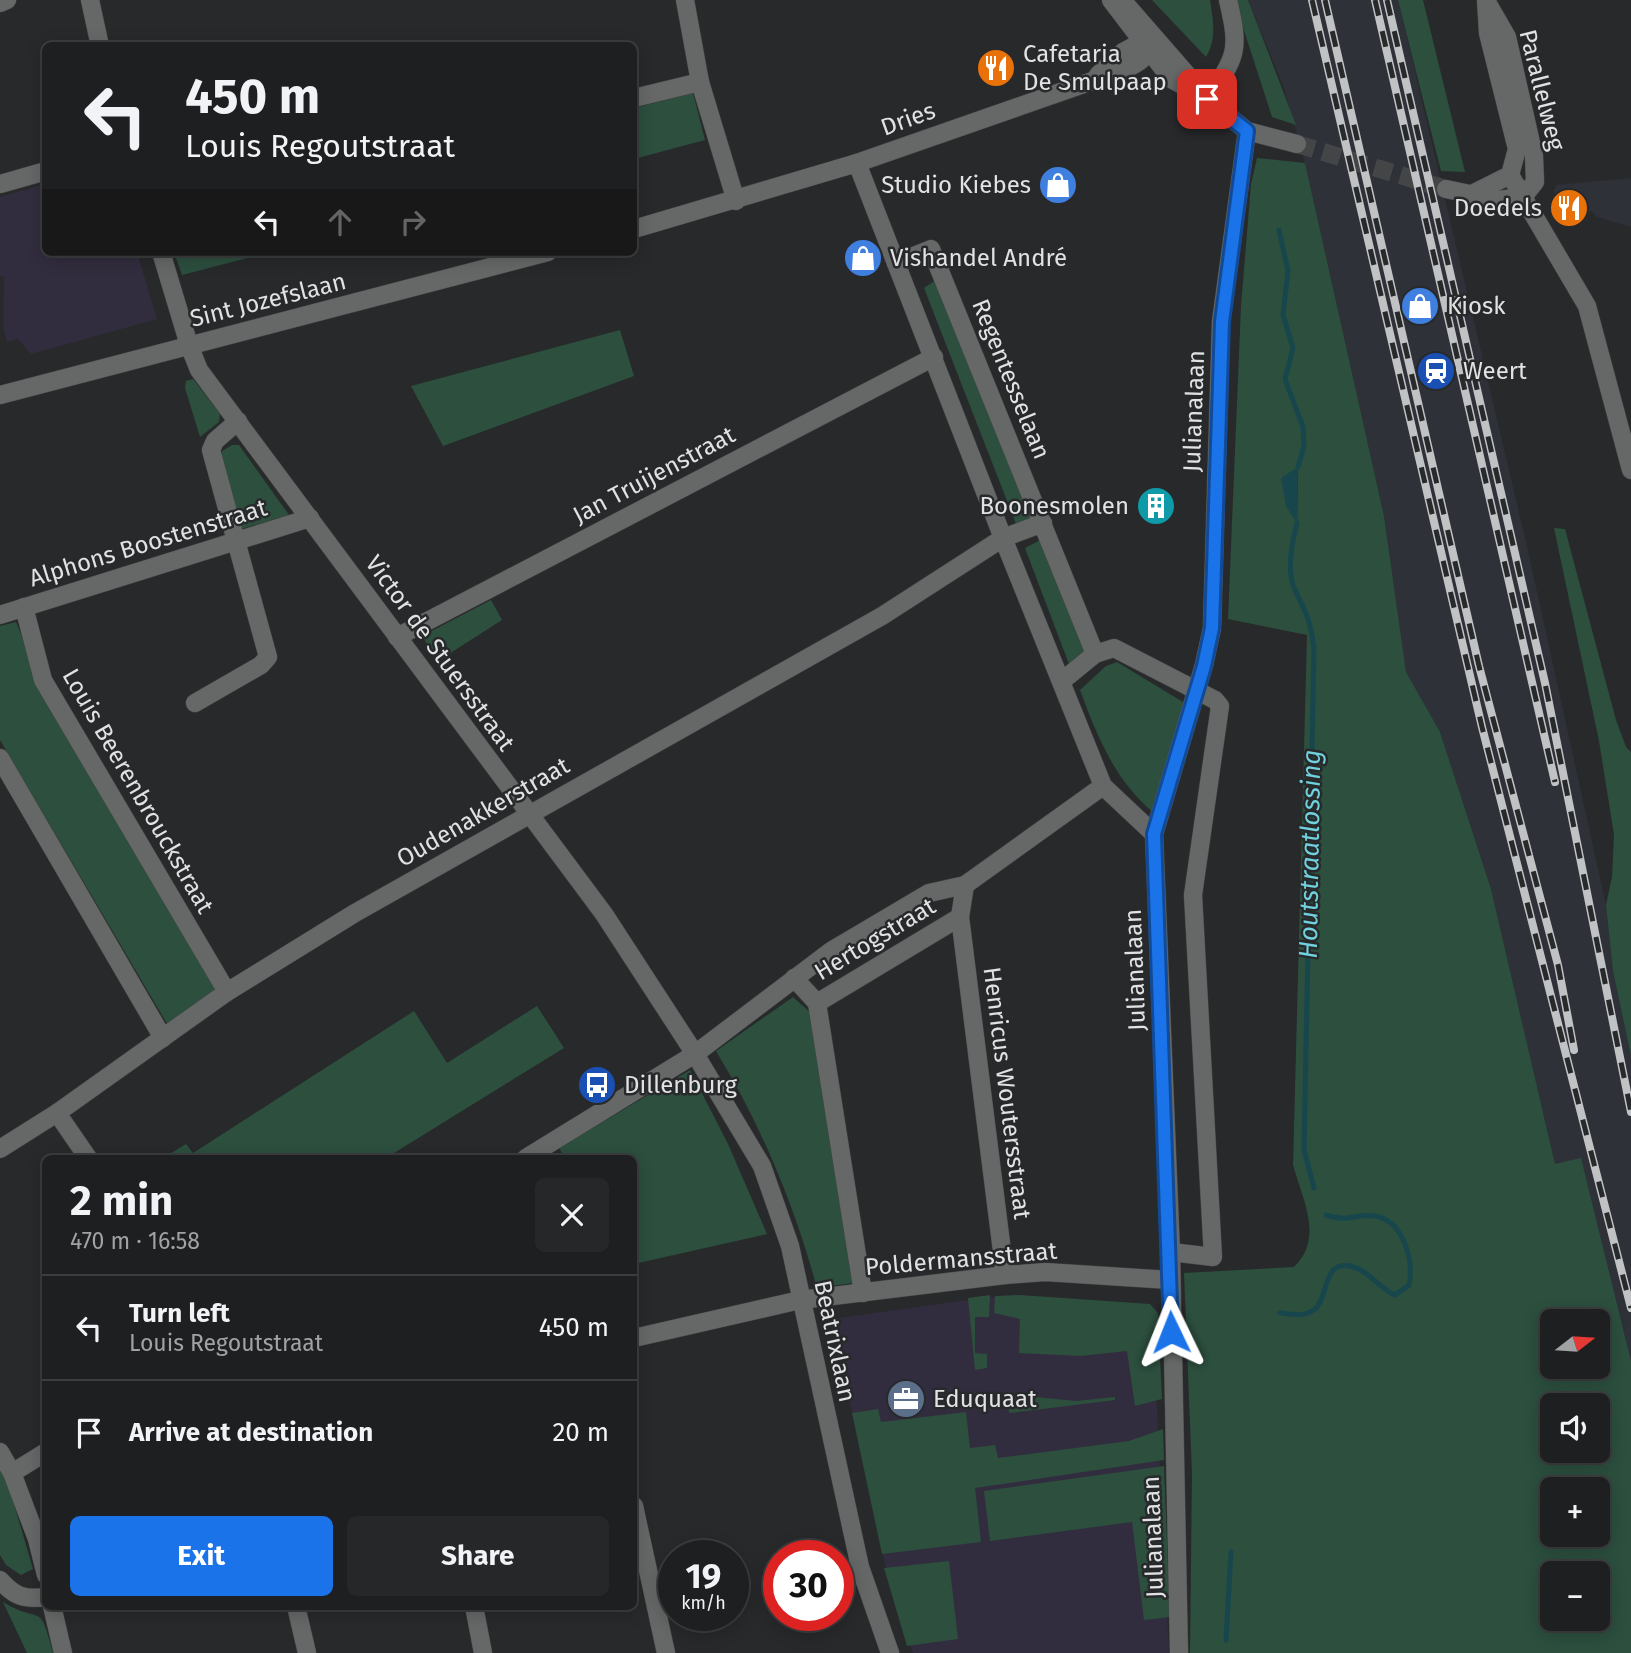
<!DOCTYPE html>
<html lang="en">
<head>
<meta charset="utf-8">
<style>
	:root { --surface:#1e1f20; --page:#262729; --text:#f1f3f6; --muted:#a1a2a5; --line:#3c3d3e; --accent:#1a73e8 }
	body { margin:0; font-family:"Fira Sans",sans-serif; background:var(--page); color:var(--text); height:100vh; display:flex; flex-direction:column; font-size:26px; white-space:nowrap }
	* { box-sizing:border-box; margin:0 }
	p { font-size:23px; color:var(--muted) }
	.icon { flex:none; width:38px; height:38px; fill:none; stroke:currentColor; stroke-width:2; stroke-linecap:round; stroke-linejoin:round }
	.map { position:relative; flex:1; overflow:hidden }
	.panel { position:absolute; left:42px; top:1155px; width:595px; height:455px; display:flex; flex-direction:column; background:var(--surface); border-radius:10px; box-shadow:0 4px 18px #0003,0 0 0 2px var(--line) }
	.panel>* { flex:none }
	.banner { position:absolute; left:42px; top:42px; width:595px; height:214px; border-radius:10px; box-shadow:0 4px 18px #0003,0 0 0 2px var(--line); background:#1e1f20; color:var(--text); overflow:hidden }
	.needle { width:46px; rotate:73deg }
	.buttons { position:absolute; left:1540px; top:1309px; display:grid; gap:14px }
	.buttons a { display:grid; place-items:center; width:70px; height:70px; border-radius:10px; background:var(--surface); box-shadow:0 4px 18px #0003,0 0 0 2px var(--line); font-size:35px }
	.speed { position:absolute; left:658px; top:1540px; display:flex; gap:14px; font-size:35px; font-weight:700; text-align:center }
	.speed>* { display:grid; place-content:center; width:91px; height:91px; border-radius:50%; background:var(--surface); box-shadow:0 4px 18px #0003,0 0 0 2px var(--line); line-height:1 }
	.speed small { font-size:18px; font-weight:400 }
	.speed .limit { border:10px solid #d22; background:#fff; color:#111 }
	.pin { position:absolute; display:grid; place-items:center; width:60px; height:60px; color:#fff; margin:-30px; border-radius:14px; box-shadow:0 4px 10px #0006 }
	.me { position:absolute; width:77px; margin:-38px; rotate:358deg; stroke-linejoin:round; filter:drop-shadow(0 0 5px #0008) }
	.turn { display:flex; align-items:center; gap:24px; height:147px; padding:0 28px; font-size:32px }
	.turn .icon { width:91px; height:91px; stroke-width:2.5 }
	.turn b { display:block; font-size:49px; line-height:60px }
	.lanes { display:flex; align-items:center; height:66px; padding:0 28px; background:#0003; justify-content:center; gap:35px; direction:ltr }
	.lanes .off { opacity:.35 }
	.round { display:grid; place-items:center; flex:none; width:74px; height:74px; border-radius:10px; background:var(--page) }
	.headline { display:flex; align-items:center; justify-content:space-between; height:119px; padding:0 28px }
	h1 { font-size:42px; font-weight:700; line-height:52px }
	.action { display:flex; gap:14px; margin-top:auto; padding:14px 28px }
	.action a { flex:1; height:80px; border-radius:10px; background:var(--accent); color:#fff; font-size:28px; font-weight:700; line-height:80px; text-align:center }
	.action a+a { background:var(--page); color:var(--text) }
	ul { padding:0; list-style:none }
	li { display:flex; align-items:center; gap:21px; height:105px; padding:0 28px; border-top:2px solid var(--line) }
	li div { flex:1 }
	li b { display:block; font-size:26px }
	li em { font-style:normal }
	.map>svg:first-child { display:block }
	.built { fill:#2f3139 }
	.education { fill:#322d3e }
	.green { fill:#2c4f3e; fill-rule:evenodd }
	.water { fill:#17474c }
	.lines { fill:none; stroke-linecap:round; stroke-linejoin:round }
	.stream { stroke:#17474c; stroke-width:5 }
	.minor-tunnel { stroke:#444547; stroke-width:18; stroke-dasharray:18 9; stroke-linecap:butt }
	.minor-casing { stroke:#464748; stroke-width:19 }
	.minor { stroke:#666868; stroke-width:18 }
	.rail-casing { stroke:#c1c2c4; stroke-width:8 }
	.rail { stroke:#28292b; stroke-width:5; stroke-dasharray:16; stroke-linecap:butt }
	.route-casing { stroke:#114b97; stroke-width:18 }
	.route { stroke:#1a73e8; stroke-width:12 }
	.labels { text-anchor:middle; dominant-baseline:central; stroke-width:5; stroke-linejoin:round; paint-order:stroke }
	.poi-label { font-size:24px; fill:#e1e2e3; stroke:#28292b; text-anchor:start }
	.street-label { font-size:24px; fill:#e1e2e3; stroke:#28292b }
	.water-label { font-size:26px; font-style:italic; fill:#6fd2dd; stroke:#28292b }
</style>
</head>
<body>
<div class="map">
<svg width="1631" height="1653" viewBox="0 0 1631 1653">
	<rect width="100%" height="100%" fill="#28292b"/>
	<!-- built -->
	<g class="built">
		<path d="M 1248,0 L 1398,0 L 1526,542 L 1606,905 L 1613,971 L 1631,1055 L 1631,1361 L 1581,1159 L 1555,1164 L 1491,889 L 1440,732 L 1406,673 L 1384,516 L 1305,163 L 1284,88 Z"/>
		<path d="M 1631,178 L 1631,227 L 1597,217 L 1592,211 L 1584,212 L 1578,202 L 1562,206 L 1557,203 L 1554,190 L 1557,185 Z"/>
	</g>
	<!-- education -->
	<g class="education">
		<path d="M 45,184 L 46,252 L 137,252 L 157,319 L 31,354 L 18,339 L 7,342 L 3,325 L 4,277 L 0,276 L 0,197 Z"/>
		<path d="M 1018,1296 L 1152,1308 L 1169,1653 L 913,1653 L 884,1560 L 832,1319 L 989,1297 Z"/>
	</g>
	<!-- green -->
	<g class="green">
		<path d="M 1152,0 L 1210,0 C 1213,20 1217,39 1206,57 Z"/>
		<path d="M 1230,0 L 1248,0 L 1296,125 L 1272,117 L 1240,18 Z"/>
		<path d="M 1398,0 L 1423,0 L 1465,172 L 1441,171 Z"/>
		<path d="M 693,93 L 705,140 L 634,159 L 634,108 Z"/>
		<path d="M 1257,158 L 1305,163 L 1384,516 L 1406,672 L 1440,732 L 1491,889 L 1555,1164 L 1581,1158 L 1631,1361 L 1631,1653 L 1190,1653 L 1192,1474 L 1184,1273 L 1294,1267 C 1324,1238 1303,1201 1293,1165 L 1307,635 L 1228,619 L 1241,306 L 1251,184 ZM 1298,468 L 1297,522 L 1286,505 ZM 1552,1321 L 1598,1321 L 1598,1367 L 1552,1367 ZM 1552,1405 L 1598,1405 L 1598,1451 L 1552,1451 ZM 1552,1489 L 1598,1489 L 1598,1535 L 1552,1535 ZM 1552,1573 L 1598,1573 L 1598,1619 L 1552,1619 Z"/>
		<path d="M 174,252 L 270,252 L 182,275 Z"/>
		<path d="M 939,278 L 1037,518 L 1018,529 L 924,288 Z"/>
		<path d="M 620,330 L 634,376 L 443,446 L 411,386 Z"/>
		<path d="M 193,379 L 220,414 L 219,422 L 200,437 L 185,388 L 186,381 Z"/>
		<path d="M 232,445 L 239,445 L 289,515 L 241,529 L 222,460 L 222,451 Z"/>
		<path d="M 1554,528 L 1565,529 L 1616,720 L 1626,747 L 1631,752 L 1631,1056 L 1613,971 L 1606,905 L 1612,877 L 1614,835 L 1599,741 Z"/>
		<path d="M 1046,537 L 1089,653 L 1072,672 L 1025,548 Z"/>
		<path d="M 491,600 L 502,620 L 438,661 L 422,636 Z"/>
		<path d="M 16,622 L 44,690 L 218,995 L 169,1027 L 0,740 L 0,626 Z"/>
		<path d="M 1117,662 L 1188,705 L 1154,813 C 1115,781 1097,736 1080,690 L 1106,666 Z"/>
		<path d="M 793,997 L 812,1014 L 852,1283 L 817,1288 C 794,1204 761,1125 716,1051 Z"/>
		<path d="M 537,1006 L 564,1048 L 386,1158 L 163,1158 L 186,1144 L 193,1153 L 414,1011 L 447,1063 Z"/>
		<path d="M 690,1070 L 728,1144 L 767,1234 L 634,1264 L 634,1158 L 565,1158 L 559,1148 Z"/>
		<path d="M 990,1295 L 989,1317 L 975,1317 L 975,1353 L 987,1354 L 987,1368 L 975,1370 L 968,1298 Z"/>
		<path d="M 1020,1295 L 1150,1304 L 1158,1313 L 1162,1399 L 1135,1406 L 1127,1351 L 1080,1356 L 1019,1353 L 1020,1319 L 994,1313 L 995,1296 Z"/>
		<path d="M 1007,1394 L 1076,1401 L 1115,1397 L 1115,1400 L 1009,1413 Z"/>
		<path d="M 878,1409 L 881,1422 L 966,1412 L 970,1448 L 995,1445 L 998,1458 L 1129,1441 L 1163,1429 L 1164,1460 L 975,1488 L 981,1542 L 882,1554 L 852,1413 Z"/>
		<path d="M 1164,1466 L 1170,1617 L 1144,1620 L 1132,1522 L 990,1541 L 984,1491 Z"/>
		<path d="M 0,1470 L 11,1494 L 33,1569 L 21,1575 L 6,1565 L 0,1555 Z"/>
		<path d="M 949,1561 L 958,1639 L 907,1646 L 884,1568 Z"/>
		<path d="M 3,1602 C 42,1626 39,1598 53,1653 L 27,1653 Z"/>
	</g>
	<!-- water -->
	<path class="water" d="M 1298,467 L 1297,523 L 1286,506 L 1281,478 Z"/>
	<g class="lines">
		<!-- stream -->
		<g class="stream">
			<path d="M 1279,230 L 1288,271 L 1283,315 L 1293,348 L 1285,379 L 1303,427 L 1304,446 L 1298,467"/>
			<path d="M 1297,523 C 1292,543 1286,571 1295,590 C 1307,615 1310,619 1314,648 L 1304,1150 L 1314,1188"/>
			<path d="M 1280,1313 C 1290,1314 1303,1317 1312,1311 C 1330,1301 1321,1260 1350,1266 C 1369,1270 1378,1288 1395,1295 L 1409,1285 C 1414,1261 1404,1221 1375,1216 C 1355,1213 1352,1223 1326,1215"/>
			<path d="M 1226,1640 L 1231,1552"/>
		</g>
		<!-- minor-tunnel -->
		<path class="minor-tunnel" d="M 1297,144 L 1446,189"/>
		<defs>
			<g id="minor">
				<path d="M 90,0 L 100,46"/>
				<path d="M 685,0 L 700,82 L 736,201"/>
				<path d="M 1111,0 L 1171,79 L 1207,99 L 1247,131 L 1297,144"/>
				<path d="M 1122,0 L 1203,93"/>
				<path d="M 0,3 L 7,0"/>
				<path d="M 1488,4 L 1507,37 L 1534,156 L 1535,182 L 1523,197"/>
				<path d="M 1098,75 L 1123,52 L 1149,38"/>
				<path d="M 634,98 L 700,82"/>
				<path d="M 1207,99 C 1237,56 1240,51 1228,0"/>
				<path d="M 857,163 L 1003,538 L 1103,786 L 1154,834"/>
				<path d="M 1510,175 L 1587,306 L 1631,470"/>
				<path d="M 0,184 L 46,171"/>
				<path d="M 1446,189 L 1498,200 L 1523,197"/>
				<path d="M 1470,195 L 1510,175 L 1517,149 L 1488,33 L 1486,0"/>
				<path d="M 634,229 L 857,163 L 1121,71 C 1140,63 1149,57 1154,37"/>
				<path d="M 161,252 L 189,345 L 199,370 L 604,914 L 695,1054 L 762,1166 L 790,1246 L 860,1567 L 890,1653"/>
				<path d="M 896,263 L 931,249 L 1095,654 L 1114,648 L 1215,700 L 1220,706 L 1193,895 L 1213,1257 L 1171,1252"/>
				<path d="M 0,395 L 548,252"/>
				<path d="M 24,607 L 43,680 L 227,992"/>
				<path d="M 0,615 L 310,518"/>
				<path d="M 397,637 L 934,357"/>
				<path d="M 1062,681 L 1095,654"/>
				<path d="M 195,703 L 261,665 L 268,657 L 211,450 L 215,441 L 238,421"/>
				<path d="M 0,758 L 163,1038"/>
				<path d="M 965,885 L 960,917 L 1005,1275"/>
				<path d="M 794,978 L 817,1003 L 960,917"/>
				<path d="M 817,1003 L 863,1293"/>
				<path d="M 57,1113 L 88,1158"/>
				<path d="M 0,1149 L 57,1113 L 227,992 L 355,913 L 882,616 L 1003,538 L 1043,523"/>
				<path d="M 526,1158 L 695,1054 L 831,951 L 929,893 L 965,885 L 1103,786"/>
				<path d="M 634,1338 L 800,1300 L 1005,1275 L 1045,1272 L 1170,1280"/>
				<path d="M 0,1452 L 12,1473"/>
				<path d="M 46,1452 L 12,1473 L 37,1539 L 46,1575"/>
				<path d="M 634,1506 L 666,1653"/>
				<path d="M 0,1580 C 14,1596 24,1600 46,1597"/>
				<path d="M 52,1606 L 63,1653"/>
				<path d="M 296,1606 L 307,1653"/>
				<path d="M 474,1606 L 483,1653"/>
				<path d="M 1179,1653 L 1171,1252 L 1154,834 L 1204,665 L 1212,628 L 1221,322 L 1247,131"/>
			</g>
		</defs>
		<!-- minor casing -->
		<use href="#minor" class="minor-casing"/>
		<!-- minor -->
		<use href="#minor" class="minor"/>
		<defs>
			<g id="rail">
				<path d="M 1312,0 L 1482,727 L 1631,1308"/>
				<path d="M 1325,0 L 1479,666 L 1558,965 L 1574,1050"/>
				<path d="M 1375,0 L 1555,782"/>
				<path d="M 1387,0 L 1545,683 L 1631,1112"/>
			</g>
		</defs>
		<!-- rail casing -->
		<use href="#rail" class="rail-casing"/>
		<!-- rail -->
		<use href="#rail" class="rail"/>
	</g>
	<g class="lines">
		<defs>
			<path id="route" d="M 1171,1332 L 1154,834 L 1204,666 L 1212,628 L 1222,322 L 1247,131 L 1207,99"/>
		</defs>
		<!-- route casing -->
		<use href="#route" class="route-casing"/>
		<!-- route -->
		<use href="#route" class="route"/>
	</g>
	<!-- icons -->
	<defs>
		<symbol id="restaurant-disc" viewBox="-11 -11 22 22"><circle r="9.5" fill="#e8710a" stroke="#28292b"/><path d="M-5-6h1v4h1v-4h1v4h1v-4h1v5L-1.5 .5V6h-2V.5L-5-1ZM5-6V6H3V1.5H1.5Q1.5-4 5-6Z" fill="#fff"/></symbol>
		<symbol id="shop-disc" viewBox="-11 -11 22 22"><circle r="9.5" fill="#3f7fe0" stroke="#28292b"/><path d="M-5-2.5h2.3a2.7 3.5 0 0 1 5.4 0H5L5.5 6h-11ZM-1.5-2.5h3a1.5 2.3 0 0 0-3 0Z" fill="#fff"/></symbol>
		<symbol id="station-disc" viewBox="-11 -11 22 22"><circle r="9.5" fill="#1a4fb4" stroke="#28292b"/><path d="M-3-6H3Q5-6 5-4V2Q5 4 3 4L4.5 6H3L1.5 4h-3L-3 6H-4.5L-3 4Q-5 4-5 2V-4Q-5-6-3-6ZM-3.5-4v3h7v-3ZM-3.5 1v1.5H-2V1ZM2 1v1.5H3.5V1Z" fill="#fff"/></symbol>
		<symbol id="building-disc" viewBox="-11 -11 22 22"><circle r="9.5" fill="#0f9aa8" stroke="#28292b"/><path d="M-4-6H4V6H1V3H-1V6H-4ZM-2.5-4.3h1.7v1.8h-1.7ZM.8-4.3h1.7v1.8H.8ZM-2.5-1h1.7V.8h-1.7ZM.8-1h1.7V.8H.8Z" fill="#fff"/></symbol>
		<symbol id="bus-disc" viewBox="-11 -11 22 22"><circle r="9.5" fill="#1a4fb4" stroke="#28292b"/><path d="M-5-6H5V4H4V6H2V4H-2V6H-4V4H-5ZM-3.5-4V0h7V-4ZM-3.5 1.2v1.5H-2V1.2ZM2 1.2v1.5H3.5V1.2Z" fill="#fff"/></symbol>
		<symbol id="office-disc" viewBox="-11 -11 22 22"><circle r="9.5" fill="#5c6f8a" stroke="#28292b"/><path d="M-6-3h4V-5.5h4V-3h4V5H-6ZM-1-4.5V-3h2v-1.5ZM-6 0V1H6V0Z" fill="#fff"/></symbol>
	</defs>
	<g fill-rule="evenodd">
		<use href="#restaurant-disc" x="974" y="46" width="44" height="44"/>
		<use href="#shop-disc" x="1036" y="163" width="44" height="44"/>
		<use href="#restaurant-disc" x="1547" y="186" width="44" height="44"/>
		<use href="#shop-disc" x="841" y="236" width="44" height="44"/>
		<use href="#shop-disc" x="1398" y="284" width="44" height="44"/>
		<use href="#station-disc" x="1414" y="349" width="44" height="44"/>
		<use href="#building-disc" x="1134" y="484" width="44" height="44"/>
		<use href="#bus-disc" x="575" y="1063" width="44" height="44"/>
		<use href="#office-disc" x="884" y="1377" width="44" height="44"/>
	</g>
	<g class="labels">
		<!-- poi labels -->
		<g class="poi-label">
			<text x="1023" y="54">Cafetaria<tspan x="1023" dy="28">De Smulpaap</tspan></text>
			<text x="1031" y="185" text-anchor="end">Studio Kiebes</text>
			<text x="1542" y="208" text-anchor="end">Doedels</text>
			<text x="890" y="258">Vishandel André</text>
			<text x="1447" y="306">Kiosk</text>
			<text x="1463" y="371">Weert</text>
			<text x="1129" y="506" text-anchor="end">Boonesmolen</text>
			<text x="624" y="1085">Dillenburg</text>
			<text x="933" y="1399">Eduquaat</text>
		</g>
		<!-- street labels -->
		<g class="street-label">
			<text transform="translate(1542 90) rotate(76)">Parallelweg</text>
			<text transform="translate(908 119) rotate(-20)">Dries</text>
			<text transform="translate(268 300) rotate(-14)">Sint Jozefslaan</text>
			<text transform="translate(1011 379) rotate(68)">Regentesselaan</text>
			<text transform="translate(1194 411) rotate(-88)">Julianalaan</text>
			<text transform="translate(654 475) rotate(-28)">Jan Truijenstraat</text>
			<text transform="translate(148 543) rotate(-17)">Alphons Boostenstraat</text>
			<text transform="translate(440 653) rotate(54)">Victor de Stuersstraat</text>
			<text transform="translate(138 791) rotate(60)">Louis Beerenbrouckstraat</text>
			<text transform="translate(483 812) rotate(-30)">Oudenakkerstraat</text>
			<text transform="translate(875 939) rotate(-31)">Hertogstraat</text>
			<text transform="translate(1135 970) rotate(-92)">Julianalaan</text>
			<text transform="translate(1007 1093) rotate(83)">Henricus Woutersstraat</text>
			<text transform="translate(961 1259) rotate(-5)">Poldermansstraat</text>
			<text transform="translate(835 1341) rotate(78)">Beatrixlaan</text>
			<text transform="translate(1153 1537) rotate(-92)">Julianalaan</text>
		</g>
		<!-- water labels -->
		<g class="water-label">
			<text transform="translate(1310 854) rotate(-89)">Houtstraatlossing</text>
		</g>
	</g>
</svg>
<div class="buttons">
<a><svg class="needle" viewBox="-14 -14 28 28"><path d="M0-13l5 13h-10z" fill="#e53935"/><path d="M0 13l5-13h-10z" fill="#a1a2a5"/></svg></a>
<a><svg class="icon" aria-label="sound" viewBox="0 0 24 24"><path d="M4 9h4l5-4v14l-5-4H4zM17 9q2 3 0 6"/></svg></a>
<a>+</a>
<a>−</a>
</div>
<div class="speed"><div>19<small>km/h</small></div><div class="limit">30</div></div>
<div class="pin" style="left:1207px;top:99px;background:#d93025"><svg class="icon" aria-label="arrive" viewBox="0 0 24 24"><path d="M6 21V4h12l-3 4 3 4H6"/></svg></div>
<svg class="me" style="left:1171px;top:1332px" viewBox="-20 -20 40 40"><path d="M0-17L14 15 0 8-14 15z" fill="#1a73e8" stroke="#fff" stroke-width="4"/></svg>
<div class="banner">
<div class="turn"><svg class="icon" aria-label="left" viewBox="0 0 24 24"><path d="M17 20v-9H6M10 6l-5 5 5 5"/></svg><div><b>450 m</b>Louis Regoutstraat</div></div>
<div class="lanes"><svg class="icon" aria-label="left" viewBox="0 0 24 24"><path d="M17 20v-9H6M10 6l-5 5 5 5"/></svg><svg class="icon off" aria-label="ahead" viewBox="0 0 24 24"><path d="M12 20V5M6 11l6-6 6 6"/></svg><svg class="icon off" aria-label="right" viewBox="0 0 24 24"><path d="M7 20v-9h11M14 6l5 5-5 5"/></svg></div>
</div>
<section class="panel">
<div class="headline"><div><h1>2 min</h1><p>470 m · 16:58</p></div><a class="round"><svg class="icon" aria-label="close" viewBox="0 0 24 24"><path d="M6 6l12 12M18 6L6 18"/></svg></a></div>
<ul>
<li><svg class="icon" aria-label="left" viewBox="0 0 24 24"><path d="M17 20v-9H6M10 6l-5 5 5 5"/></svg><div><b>Turn left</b><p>Louis Regoutstraat</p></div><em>450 m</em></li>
<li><svg class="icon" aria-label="arrive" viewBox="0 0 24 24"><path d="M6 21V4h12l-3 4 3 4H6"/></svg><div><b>Arrive at destination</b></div><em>20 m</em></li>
</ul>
<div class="action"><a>Exit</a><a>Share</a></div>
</section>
</div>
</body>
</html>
